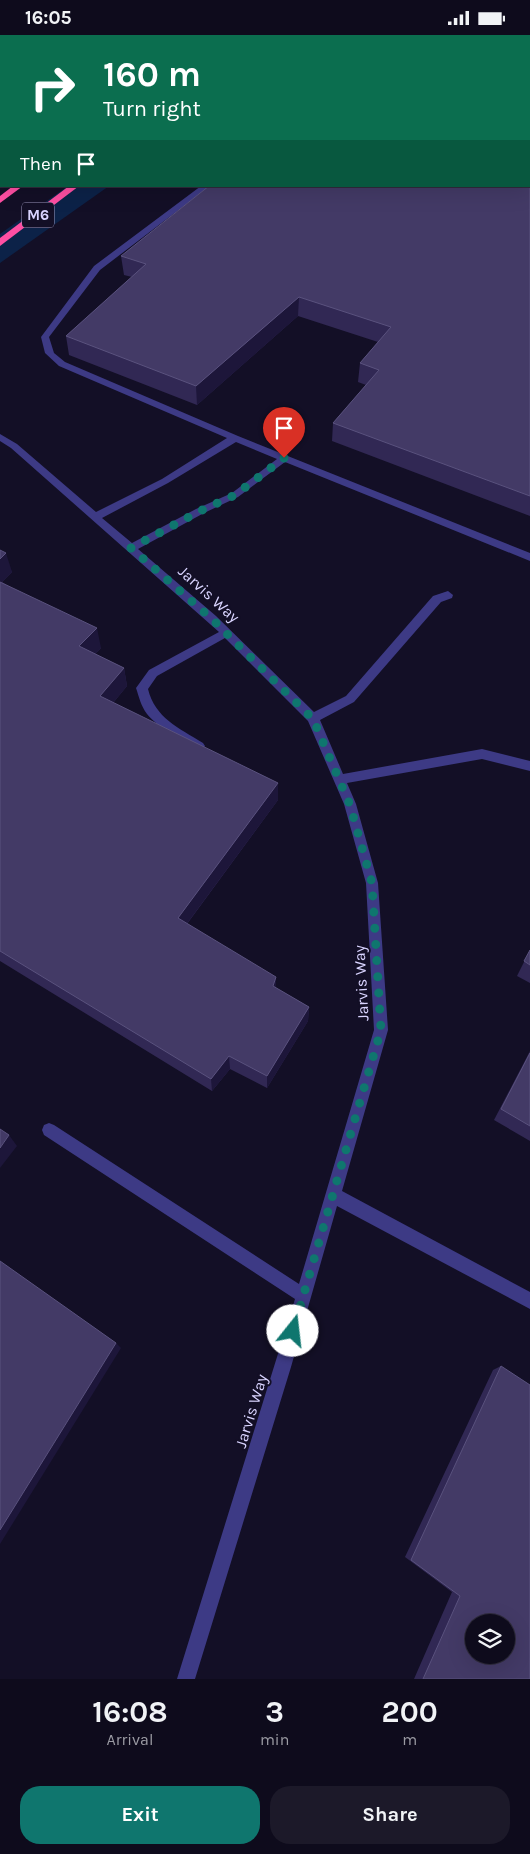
<!DOCTYPE html>
<html lang="en">
<head>
<meta charset="utf-8">
<style>
	:root { --surface:#0e0b1c; --page:#1c1929; --text:#f1f3f6; --muted:#9b9ba3; --line:#2e2b3b; --accent:#0f766e }
	body { margin:0; font-family:Karla,sans-serif; background:var(--page); color:var(--text); height:100vh; display:flex; flex-direction:column; font-size:19px; white-space:nowrap }
	* { box-sizing:border-box; margin:0 }
	p { font-size:16px; color:var(--muted) }
	.icon { flex:none; width:28px; height:28px; fill:none; stroke:currentColor; stroke-width:2; stroke-linecap:round; stroke-linejoin:round }
	.map { position:relative; height:1644px; overflow:hidden }
	.side { display:flex; flex-direction:column; background:var(--surface); flex:1 }
	.side>* { flex:none }
	.top-card { position:absolute; left:0px; top:0px; width:530px; height:152px; box-shadow:0 5px 20px #0002,0 0 0 1px var(--line); background:#0b6e4f; color:#fff; overflow:hidden }
	.buttons { position:absolute; left:465px; top:1579px; display:grid; gap:10px }
	.buttons a { display:grid; place-items:center; width:50px; height:50px; border-radius:50%; background:var(--surface); box-shadow:0 5px 20px #0002,0 0 0 1px var(--line); font-size:25px }
	.pin { position:absolute; display:grid; place-items:center; width:42px; height:42px; color:#fff; margin:-51px -21px; border-radius:50% 50% 50% 0; rotate:-45deg; box-shadow:0 0 5px #0007 }
	.pin .icon { rotate:45deg }
	.me { position:absolute; width:55px; margin:-28px; rotate:16deg; stroke-linejoin:round; filter:drop-shadow(0 0 4px #0008) }
	.turn { display:flex; align-items:center; gap:18px; height:105px; padding:0 20px; font-size:22px }
	.turn .icon { width:65px; height:65px; stroke-width:2.5 }
	.turn b { display:block; font-size:35px; line-height:42px }
	.then { display:flex; align-items:center; height:48px; padding:0 20px; background:#0003; gap:10px; font-size:19px }
	.eta { display:flex; justify-content:space-evenly; align-items:center; height:85px; text-align:center }
	.eta b { font-size:30px; font-weight:700; line-height:35px }
	.action { display:flex; gap:10px; margin-top:auto; padding:10px 20px }
	.action a { flex:1; height:58px; border-radius:20px; background:var(--accent); color:#fff; font-size:20px; font-weight:700; line-height:58px; text-align:center }
	.action a+a { background:var(--page); color:var(--text) }
	.status { display:flex; justify-content:space-between; align-items:center; height:35px; padding:0 25px; background:var(--surface); direction:ltr }
	.status svg { height:14px; fill:currentColor }
	.map>svg:first-child { display:block }
	.water { fill:#0c2248 }
	.lines { fill:none; stroke-linecap:round; stroke-linejoin:round }
	.minor { fill:#3d3a85; fill-rule:evenodd }
	.highway { fill:#ff4fa3; fill-rule:evenodd }
	.wall { fill:#312854 }
	.shaded-wall { fill:#1d163a }
	.building { fill:#433a66; stroke:#5a527e; fill-rule:evenodd }
	.route { stroke:#0f766e; stroke-width:9; stroke-dasharray:0 16.2 }
	.labels { text-anchor:middle; dominant-baseline:central; stroke-width:4; stroke-linejoin:round; paint-order:stroke }
	.shield { fill:#130f26; stroke:#9e99be; stroke-width:1 }
	.shield-label { font-size:15px; font-weight:bold; fill:#d9d4ff }
	.street-label { font-size:16px; fill:#d9d4ff; stroke:#130f26 }
</style>
</head>
<body>
<div class="status"><b>16:05</b><svg viewBox="0 0 49 12"><path d="M0 12V9h3v3zM5 12V6h3v6zM10 12V3h3v9zM15 12V0h3v12zM26 1h20v11H26zM47 4h2v5h-2z"/></svg></div>
<div class="map">
<svg width="530" height="1644" viewBox="0 0 530 1644">
	<rect width="100%" height="100%" fill="#130f26"/>
	<!-- water -->
	<path class="water" d="M 68,151 L 109,151 L 0,228 L 0,199 Z"/>
	<g class="lines">
		<!-- minor -->
		<g class="minor">
			<rect x="0" y="44" width="1" height="4"/>
			<path d="M 201,151 L 210,151 L 100,235 L 49,302 L 54,318 L 65,327 L 238,401 L 530,518 L 530,526 L 285,427 L 238,462 L 204,478 L 138,514 L 216,581 L 314,677 L 346,661 L 433,561 L 448,556 L 453,560 L 452,563 L 441,567 L 354,667 L 320,685 L 343,739 L 482,714 L 530,726 L 530,736 L 482,724 L 347,748 L 356,769 L 378,848 L 388,995 L 342,1156 L 530,1257 L 530,1274 L 337,1171 L 291,1332 L 195,1644 L 177,1644 L 295,1264 L 44,1100 L 42,1095 L 44,1090 L 49,1088 L 54,1090 L 299,1249 L 374,995 L 366,848 L 344,769 L 308,686 L 225,603 L 157,641 L 148,654 C 155,683 179,693 203,708 L 205,711 L 203,714 C 191,718 155,689 147,679 C 141,671 139,662 136,653 L 149,635 L 219,597 L 11,413 L 0,406 L 0,399 L 17,409 L 96,477 L 162,444 L 227,403 L 59,331 L 45,318 L 41,302 L 94,231 ZM 236,407 L 277,424 L 232,458 L 196,474 L 132,508 L 102,483 L 168,448 Z"/>
		</g>
		<!-- highway -->
		<g class="highway">
			<path d="M 13,151 L 23,151 L 0,168 L 0,161 Z"/>
			<path d="M 69,151 L 79,151 L 0,211 L 0,203 Z"/>
		</g>
	</g>
	<!-- wall -->
	<g class="wall">
		<path d="M 0,0 L 52,0 L 51,1 L 1,1 L 1,8 L 0,7 Z"/>
		<path d="M 530,91 L 530,481 L 332,406 L 333,388 L 366,350 L 358,347 L 360,328 L 378,307 L 298,281 L 197,370 L 69,320 L 66,301 L 132,242 L 124,240 L 121,221 Z"/>
		<path d="M 0,515 L 12,537 L 2,547 L 101,613 L 95,619 L 124,633 L 127,651 L 113,668 L 278,765 L 187,889 L 276,953 L 309,972 L 308,986 L 267,1053 L 230,1034 L 212,1056 L 0,926 Z"/>
		<path d="M 530,915 L 530,948 L 517,941 Z"/>
		<path d="M 530,1016 L 530,1106 L 494,1085 Z"/>
		<path d="M 501,1331 L 530,1644 L 414,1644 L 452,1557 L 405,1522 L 493,1335 Z"/>
	</g>
	<!-- shaded-wall -->
	<g class="shaded-wall">
		<path d="M 27,0 L 52,0 L 51,1 L 27,1 Z"/>
		<path d="M 299,262 L 298,281 L 197,370 L 196,351 Z"/>
		<path d="M 6,518 L 12,537 L 0,549 L 0,524 Z"/>
		<path d="M 97,593 L 101,613 L 84,630 L 79,611 Z"/>
		<path d="M 124,633 L 127,651 L 103,680 L 100,661 Z"/>
		<path d="M 278,748 L 278,765 L 180,898 L 178,883 Z"/>
		<path d="M 276,942 L 276,956 L 273,951 Z"/>
		<path d="M 309,972 L 308,986 L 267,1053 L 267,1041 Z"/>
		<path d="M 229,1021 L 230,1034 L 212,1056 L 211,1044 Z"/>
		<path d="M 9,1100 L 17,1111 L 0,1133 L 0,1113 Z"/>
		<path d="M 116,1308 L 121,1313 L 0,1509 L 0,1495 Z"/>
	</g>
	<!-- building -->
	<g class="building">
		<path d="M 423,0 L 440,0 L 444,1 L 421,1 Z"/>
		<path d="M 529,91 L 530,91 L 530,461 L 333,388 L 379,335 L 360,328 L 391,292 L 299,262 L 196,351 L 66,301 L 146,229 L 121,221 L 209,151 L 529,151 Z"/>
		<path d="M 0,515 L 6,518 L 0,524 Z"/>
		<path d="M 0,547 L 97,593 L 79,611 L 124,633 L 100,661 L 278,748 L 178,883 L 276,942 L 273,951 L 309,972 L 267,1041 L 229,1021 L 211,1044 L 0,916 Z"/>
		<path d="M 530,915 L 530,930 L 524,926 Z"/>
		<path d="M 530,1018 L 530,1091 L 501,1074 Z"/>
		<path d="M 0,1094 L 9,1100 L 0,1113 Z"/>
		<path d="M 0,1226 L 116,1308 L 0,1495 Z"/>
		<path d="M 501,1331 L 530,1350 L 530,1644 L 423,1644 L 460,1561 L 411,1525 ZM 474,1588 L 506,1588 L 506,1620 L 474,1620 Z"/>
	</g>
	<g class="lines">
		<!-- route -->
		<path class="route" d="M 284,423 L 235,460 L 200,476 L 131,513 L 212,584 L 313,684 L 350,770 L 372,848 L 381,995 L 293,1296"/>
	</g>
	<g class="labels">
		<!-- shield labels -->
		<rect class="shield" x="22" y="167.5" width="32" height="25" rx="4"/>
		<g class="shield-label">
			<text x="38" y="180">M6</text>
		</g>
		<!-- street labels -->
		<g class="street-label">
			<text transform="translate(209 559) rotate(42)">Jarvis Way</text>
			<text transform="translate(361 948) rotate(-93)">Jarvis Way</text>
			<text transform="translate(251 1376) rotate(-73)">Jarvis Way</text>
		</g>
	</g>
</svg>
<div class="buttons">
<a><svg class="icon" aria-label="layers" viewBox="0 0 24 24"><path d="M12 4l9 5-9 5-9-5zM3 14l9 5 9-5"/></svg></a>
</div>
<div class="pin" style="left:284px;top:423px;background:#d93025"><svg class="icon" aria-label="arrive" viewBox="0 0 24 24"><path d="M6 21V4h12l-3 4 3 4H6"/></svg></div>
<svg class="me" style="left:293px;top:1296px" viewBox="-20 -20 40 40"><circle r="19" fill="#fff"/><path d="M0-13L10 11 0 6-10 11z" fill="#0f766e"/></svg>
<div class="top-card">
<div class="turn"><svg class="icon" aria-label="right" viewBox="0 0 24 24"><path d="M7 20v-9h11M14 6l5 5-5 5"/></svg><div><b>160 m</b>Turn right</div></div>
<div class="then">Then<svg class="icon" aria-label="arrive" viewBox="0 0 24 24"><path d="M6 21V4h12l-3 4 3 4H6"/></svg></div>
</div>
</div>
<section class="side">
<div class="eta">
<div><b>16:08</b><p>Arrival</p></div>
<div><b>3</b><p>min</p></div>
<div><b>200</b><p>m</p></div>
</div>
<div class="action"><a>Exit</a><a>Share</a></div>
</section>
</body>
</html>
